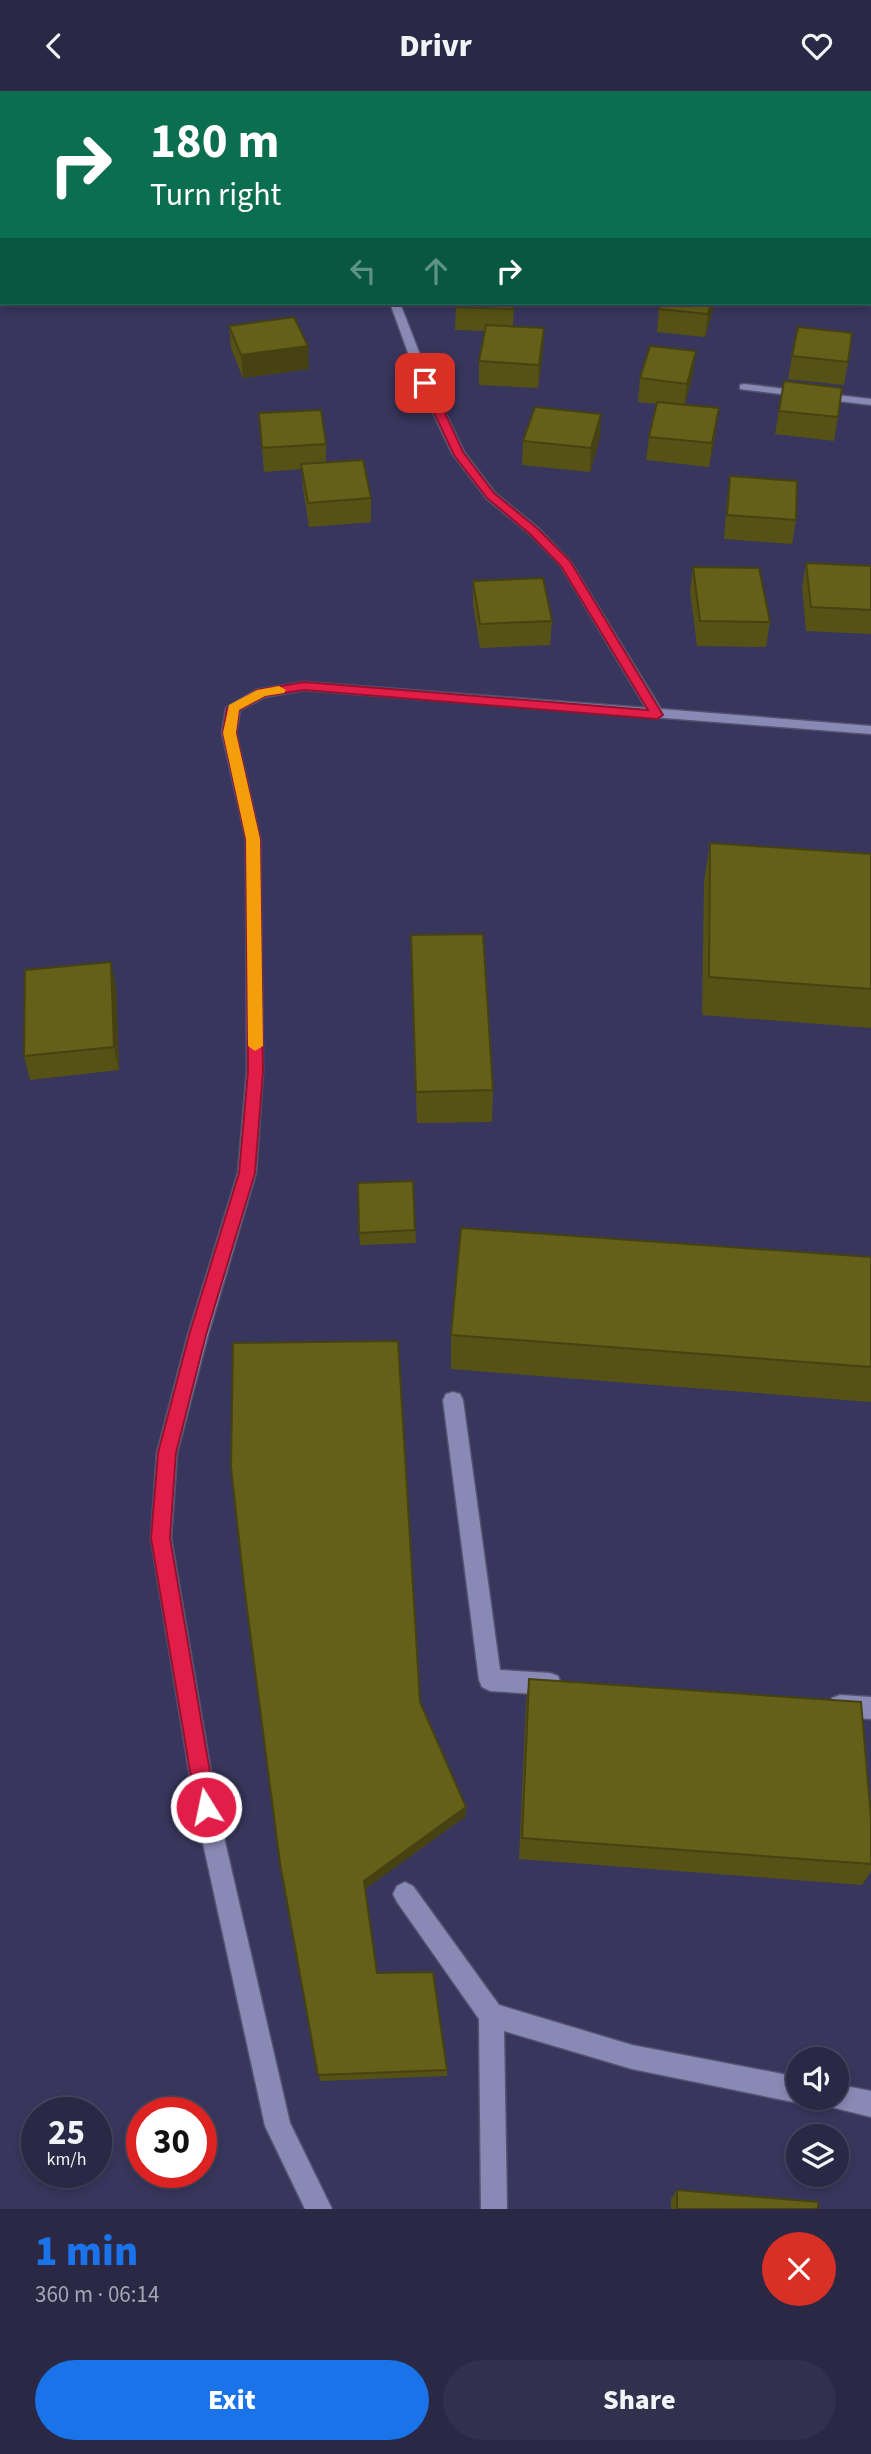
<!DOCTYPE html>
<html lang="en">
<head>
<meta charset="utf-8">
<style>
	:root { --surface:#2a2845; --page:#32304c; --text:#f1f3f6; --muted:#a5a6b3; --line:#46445e; --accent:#1a73e8 }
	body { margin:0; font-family:"Source Sans 3",sans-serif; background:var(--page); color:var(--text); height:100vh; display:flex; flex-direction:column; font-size:26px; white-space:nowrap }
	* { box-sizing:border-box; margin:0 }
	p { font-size:23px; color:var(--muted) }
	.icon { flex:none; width:38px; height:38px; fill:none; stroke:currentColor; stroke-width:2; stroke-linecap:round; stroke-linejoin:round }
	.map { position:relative; height:2118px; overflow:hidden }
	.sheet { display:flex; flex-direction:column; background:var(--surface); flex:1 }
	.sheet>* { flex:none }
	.top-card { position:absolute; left:0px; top:0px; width:872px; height:214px; box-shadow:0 4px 10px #0003,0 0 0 2px var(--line); background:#0b6e4f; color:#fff; overflow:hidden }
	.tools { position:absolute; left:786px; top:1956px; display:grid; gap:14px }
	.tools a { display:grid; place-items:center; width:63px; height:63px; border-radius:50%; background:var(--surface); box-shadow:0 4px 10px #0003,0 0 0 2px var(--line); font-size:35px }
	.speed { position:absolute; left:21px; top:2006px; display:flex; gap:14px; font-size:35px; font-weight:700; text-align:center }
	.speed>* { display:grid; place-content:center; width:91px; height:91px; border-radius:50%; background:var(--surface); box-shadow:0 4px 10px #0003,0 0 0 2px var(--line); line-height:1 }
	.speed small { font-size:18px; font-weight:400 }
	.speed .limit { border:10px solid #d22; background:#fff; color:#111 }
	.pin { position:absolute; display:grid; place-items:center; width:60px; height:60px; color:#fff; margin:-30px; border-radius:14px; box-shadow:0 4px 10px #0006 }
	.me { position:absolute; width:77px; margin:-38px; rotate:350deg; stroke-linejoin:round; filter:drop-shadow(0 0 5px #0008) }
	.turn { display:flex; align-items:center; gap:24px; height:147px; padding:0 35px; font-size:32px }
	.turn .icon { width:91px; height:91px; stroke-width:2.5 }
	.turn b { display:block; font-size:49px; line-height:60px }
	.lanes { display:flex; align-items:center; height:66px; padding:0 35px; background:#0003; justify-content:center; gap:35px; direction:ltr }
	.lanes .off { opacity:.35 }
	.round { display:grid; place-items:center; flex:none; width:74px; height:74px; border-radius:37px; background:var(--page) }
	.headline { display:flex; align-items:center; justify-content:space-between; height:119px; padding:0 35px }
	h1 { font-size:42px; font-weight:800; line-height:52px; color:var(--accent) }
	.action { display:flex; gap:14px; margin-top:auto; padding:14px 35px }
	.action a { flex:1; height:80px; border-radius:42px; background:var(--accent); color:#fff; font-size:28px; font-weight:800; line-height:80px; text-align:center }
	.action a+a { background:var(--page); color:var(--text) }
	header { display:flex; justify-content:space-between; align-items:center; height:91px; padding:0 35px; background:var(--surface); font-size:32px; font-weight:800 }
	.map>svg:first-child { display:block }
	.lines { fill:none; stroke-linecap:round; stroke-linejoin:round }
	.minor-casing { stroke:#555271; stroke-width:3 }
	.minor { fill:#8989b5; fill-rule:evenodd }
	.wall { fill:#565216 }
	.shaded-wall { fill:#464212 }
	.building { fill:#645f19; stroke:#464212; stroke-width:2 }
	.route { fill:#e11d48; stroke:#92132f; stroke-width:2 }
	.slow { fill:#f59e0b }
</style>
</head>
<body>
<header><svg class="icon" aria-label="back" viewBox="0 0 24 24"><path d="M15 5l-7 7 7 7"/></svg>Drivr<svg class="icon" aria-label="heart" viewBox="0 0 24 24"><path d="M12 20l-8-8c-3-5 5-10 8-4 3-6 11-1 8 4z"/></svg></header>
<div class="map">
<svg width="871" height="2118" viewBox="0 0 871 2118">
	<rect width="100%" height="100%" fill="#38365c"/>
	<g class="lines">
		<defs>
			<g id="minor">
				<path d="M 109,0 L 122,0 L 108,2 Z"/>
				<path d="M 286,0 L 294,0 L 295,2 L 286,2 Z"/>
				<rect x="788" y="0" width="8" height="2"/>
				<path d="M 2,36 L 2,42 L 0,43 L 0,37 Z"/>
				<path d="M 390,212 L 400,212 L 431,292 L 464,361 L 495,402 L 538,437 L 570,470 L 661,618 L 871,635 L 871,643 L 304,599 L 265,606 L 240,619 L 236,642 L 260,748 L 263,980 L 256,1082 L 208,1244 L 177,1362 L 171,1447 L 217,1716 L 290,2032 L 332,2118 L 305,2118 L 265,2035 L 195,1716 L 151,1447 L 157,1362 L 188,1244 L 238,1082 L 247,980 L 246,748 L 222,642 L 226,617 L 256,599 L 304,591 L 646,617 L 561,475 L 530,443 L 487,408 L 452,362 L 419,292 Z"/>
				<path d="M 744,293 L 871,308 L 871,314 L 740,298 L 740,294 Z"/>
				<path d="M 453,1301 L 460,1303 L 463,1309 L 500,1579 L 550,1582 L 558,1585 L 561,1593 L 558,1601 L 550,1604 L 490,1600 L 482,1596 L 479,1589 L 443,1309 L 446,1303 Z"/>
				<path d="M 840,1604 L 871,1606 L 871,1628 L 840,1626 L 832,1623 L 829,1615 L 832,1607 Z"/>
				<path d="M 405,1791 L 413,1795 L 499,1914 L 632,1954 L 798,1986 L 798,2007 L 807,2008 L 798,2012 L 632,1978 L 504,1940 L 507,2118 L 481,2118 L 479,1928 L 397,1811 L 393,1803 L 397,1795 Z"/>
				<path d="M 836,1993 L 871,2000 L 871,2026 L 827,2015 L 824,2007 L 836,2007 Z"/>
			</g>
		</defs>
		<!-- minor casing -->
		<use href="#minor" class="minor-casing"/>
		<!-- minor -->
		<use href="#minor" class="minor"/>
	</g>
	<!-- wall -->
	<g class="wall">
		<path d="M 871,0 L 871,33 L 870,40 L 870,2 Z"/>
		<rect x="870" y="133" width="1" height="54"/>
		<path d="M 456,212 L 514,212 L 513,235 L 544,237 L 543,260 L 538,297 L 479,294 L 479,270 L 485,240 L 455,239 Z"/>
		<path d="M 661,212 L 715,212 L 705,246 L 657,241 L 659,218 Z"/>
		<path d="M 229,235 L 309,278 L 243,287 L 231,257 Z"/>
		<path d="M 696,260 L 693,283 L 685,314 L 716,340 L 709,376 L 646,369 L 649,346 L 657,313 L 638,311 L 640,287 Z"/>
		<path d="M 792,265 L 848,271 L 844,294 L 788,288 Z"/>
		<path d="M 784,290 L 838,326 L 834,350 L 775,343 Z"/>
		<path d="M 259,322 L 326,353 L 326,371 L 371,407 L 371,431 L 309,436 L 303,397 L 302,378 L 264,381 Z"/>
		<path d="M 600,346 L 590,381 L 522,374 L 523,350 Z"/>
		<path d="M 730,385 L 796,429 L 792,453 L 724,448 L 727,408 Z"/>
		<path d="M 806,472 L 871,475 L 871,543 L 806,540 L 802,496 Z"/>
		<path d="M 693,476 L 770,531 L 766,556 L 697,555 L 690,500 Z"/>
		<path d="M 473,490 L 552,530 L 550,554 L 480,557 L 473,514 Z"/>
		<path d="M 710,752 L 871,763 L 871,937 L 702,924 L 704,790 Z"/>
		<path d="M 412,877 L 493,999 L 492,1031 L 417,1032 Z"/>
		<path d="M 116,895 L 119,979 L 30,989 L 24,965 Z"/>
		<path d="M 413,1090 L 416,1152 L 360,1154 L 359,1142 Z"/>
		<path d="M 871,1166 L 871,1311 L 451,1278 L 451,1244 Z"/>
		<path d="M 529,1588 L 871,1727 L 871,1780 L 862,1794 L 519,1768 L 526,1612 Z"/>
		<path d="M 420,1611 L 466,1725 L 365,1798 L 377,1882 L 447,1979 L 447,1985 L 320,1990 L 280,1772 Z"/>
		<path d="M 677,2099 L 818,2118 L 671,2118 L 671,2108 Z"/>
	</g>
	<!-- shaded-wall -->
	<g class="shaded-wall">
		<path d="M 711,212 L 715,212 L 705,246 L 708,223 Z"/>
		<path d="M 544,237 L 543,260 L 538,297 L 539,274 Z"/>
		<path d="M 308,255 L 309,278 L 243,287 L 241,264 Z"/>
		<path d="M 696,260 L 693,283 L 684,316 L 687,293 Z"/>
		<path d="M 719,317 L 716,340 L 709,376 L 712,352 Z"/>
		<path d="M 601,323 L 600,346 L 590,381 L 591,357 Z"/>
		<path d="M 111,871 L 116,895 L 119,979 L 114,956 Z"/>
		<path d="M 466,1716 L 466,1725 L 365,1798 L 364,1790 Z"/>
	</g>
	<!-- building -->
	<g class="building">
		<path d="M 709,0 L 754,0 L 753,2 L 708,2 Z"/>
		<path d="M 815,0 L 871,0 L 871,20 L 870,20 L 870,2 L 814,2 Z"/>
		<rect x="870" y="133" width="1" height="31"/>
		<path d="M 456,212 L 514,212 L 513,218 L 455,216 Z"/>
		<path d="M 661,212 L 711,212 L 708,223 L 659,218 Z"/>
		<path d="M 294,226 L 308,255 L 241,264 L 229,235 Z"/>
		<path d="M 486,234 L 544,237 L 539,274 L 479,270 Z"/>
		<path d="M 798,236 L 852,242 L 848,271 L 792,265 Z"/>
		<path d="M 650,255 L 696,260 L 687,293 L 640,287 Z"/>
		<path d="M 784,290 L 842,297 L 838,326 L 779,320 Z"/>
		<path d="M 657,311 L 719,317 L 712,352 L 649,346 Z"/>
		<path d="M 535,316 L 601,323 L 591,357 L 523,350 Z"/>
		<path d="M 321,319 L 326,353 L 262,357 L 259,322 Z"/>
		<path d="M 363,369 L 371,407 L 308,412 L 301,373 Z"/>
		<path d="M 730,385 L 797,390 L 796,429 L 727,424 Z"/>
		<path d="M 806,472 L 871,475 L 871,519 L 811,516 Z"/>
		<path d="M 693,476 L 759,477 L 770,531 L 700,530 Z"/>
		<path d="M 543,487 L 552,530 L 480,533 L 473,490 Z"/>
		<path d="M 710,752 L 871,763 L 871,898 L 709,886 Z"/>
		<path d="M 483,843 L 493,999 L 416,1001 L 411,844 Z"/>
		<path d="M 111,871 L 114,956 L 24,965 L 25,879 Z"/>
		<path d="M 413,1090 L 415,1139 L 359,1142 L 358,1092 Z"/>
		<path d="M 461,1137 L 871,1166 L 871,1276 L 451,1244 Z"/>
		<path d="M 398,1250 L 420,1611 L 466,1716 L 364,1790 L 377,1882 L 433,1881 L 447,1979 L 318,1984 L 280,1772 L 244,1494 L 231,1376 L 233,1252 Z"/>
		<path d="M 529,1588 L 861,1611 L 871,1727 L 871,1773 L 522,1747 Z"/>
		<path d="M 677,2099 L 818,2111 L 818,2118 L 677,2118 Z"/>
	</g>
	<!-- route -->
	<path class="route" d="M 425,289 L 431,292 L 463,361 L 494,402 L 538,438 L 570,470 L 663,624 L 657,628 L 304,599 L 265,605 L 239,619 L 236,642 L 260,748 L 263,980 L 255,1082 L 206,1244 L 176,1362 L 170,1447 L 216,1716 L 213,1724 L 206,1727 L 199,1724 L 196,1716 L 151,1447 L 158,1362 L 189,1244 L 239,1082 L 248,980 L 246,748 L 223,642 L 227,617 L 257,599 L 304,591 L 648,619 L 561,475 L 530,443 L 487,407 L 454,364 L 420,292 Z"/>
	<!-- slow -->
	<path class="slow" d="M 279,595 L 286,599 L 284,602 L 265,605 L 239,619 L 236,642 L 260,748 L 263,955 L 255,960 L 248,955 L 246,748 L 223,642 L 229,614 L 257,599 Z"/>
</svg>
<div class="tools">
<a><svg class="icon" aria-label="sound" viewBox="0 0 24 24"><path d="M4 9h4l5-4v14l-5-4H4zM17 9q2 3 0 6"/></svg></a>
<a><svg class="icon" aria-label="layers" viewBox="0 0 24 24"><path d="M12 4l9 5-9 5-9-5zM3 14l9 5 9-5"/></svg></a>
</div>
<div class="speed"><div>25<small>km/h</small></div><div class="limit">30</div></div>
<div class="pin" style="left:425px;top:292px;background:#d93025"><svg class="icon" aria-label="arrive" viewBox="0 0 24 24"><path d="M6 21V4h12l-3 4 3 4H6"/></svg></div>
<svg class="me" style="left:206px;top:1716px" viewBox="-20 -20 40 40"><circle r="17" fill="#e11d48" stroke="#fff" stroke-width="3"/><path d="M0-11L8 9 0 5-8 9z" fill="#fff"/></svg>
<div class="top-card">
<div class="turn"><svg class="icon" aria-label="right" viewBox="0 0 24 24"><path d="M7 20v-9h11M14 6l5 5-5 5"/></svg><div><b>180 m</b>Turn right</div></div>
<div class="lanes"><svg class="icon off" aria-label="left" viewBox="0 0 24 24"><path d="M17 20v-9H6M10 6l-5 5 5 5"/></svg><svg class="icon off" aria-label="ahead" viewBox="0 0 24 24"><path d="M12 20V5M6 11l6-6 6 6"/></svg><svg class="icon" aria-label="right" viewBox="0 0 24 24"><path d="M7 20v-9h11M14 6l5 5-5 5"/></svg></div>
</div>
</div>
<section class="sheet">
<div class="headline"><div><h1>1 min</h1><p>360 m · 06:14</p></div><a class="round" style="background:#d93025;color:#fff"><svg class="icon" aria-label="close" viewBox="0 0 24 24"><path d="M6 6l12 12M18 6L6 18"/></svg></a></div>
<div class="action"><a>Exit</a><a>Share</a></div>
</section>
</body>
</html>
